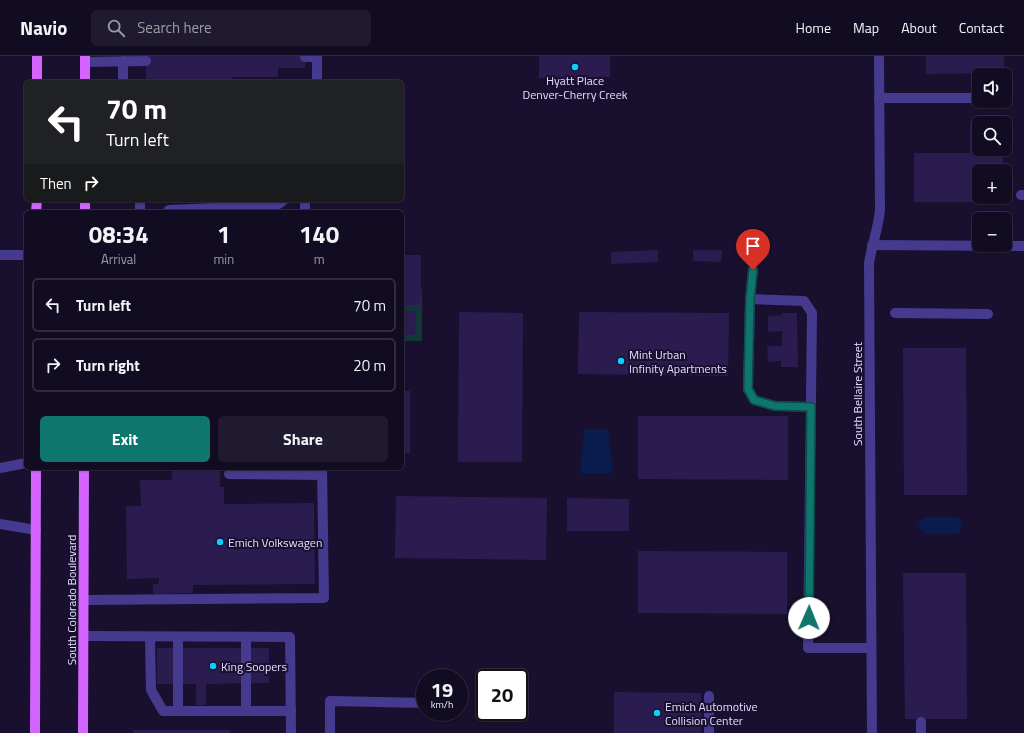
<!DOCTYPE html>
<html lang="en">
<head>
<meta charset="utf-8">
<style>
	:root { --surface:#120c22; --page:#1f1a2f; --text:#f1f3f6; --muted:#9c9ba5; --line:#312c40; --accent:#0f766e }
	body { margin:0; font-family:"Titillium Web",sans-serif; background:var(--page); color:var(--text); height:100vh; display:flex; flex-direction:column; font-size:15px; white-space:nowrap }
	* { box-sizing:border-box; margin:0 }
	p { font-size:13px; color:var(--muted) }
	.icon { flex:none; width:22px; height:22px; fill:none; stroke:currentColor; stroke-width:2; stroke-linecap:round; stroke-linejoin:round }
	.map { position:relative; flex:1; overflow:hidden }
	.drawer { position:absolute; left:24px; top:154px; width:380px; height:260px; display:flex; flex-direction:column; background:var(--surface); border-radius:6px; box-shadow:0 1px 3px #0004,0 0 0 1px var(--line) }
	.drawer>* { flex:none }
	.banner { position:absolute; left:24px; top:24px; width:380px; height:122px; border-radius:6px; box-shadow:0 1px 3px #0004,0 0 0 1px var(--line); background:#202124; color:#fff; overflow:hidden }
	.controls { position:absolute; left:972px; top:12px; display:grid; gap:8px }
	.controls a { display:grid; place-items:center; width:40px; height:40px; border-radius:6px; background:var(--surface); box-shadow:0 1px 3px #0004,0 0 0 1px var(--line); font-size:20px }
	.speed { position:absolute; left:416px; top:613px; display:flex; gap:8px; font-size:20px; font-weight:700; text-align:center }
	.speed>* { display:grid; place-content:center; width:52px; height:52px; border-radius:50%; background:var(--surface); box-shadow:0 1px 3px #0004,0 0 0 1px var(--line); line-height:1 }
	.speed small { font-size:10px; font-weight:400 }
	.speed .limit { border:2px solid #111; border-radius:6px; background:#fff; color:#111 }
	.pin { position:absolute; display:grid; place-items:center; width:34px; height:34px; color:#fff; margin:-41px -17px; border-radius:50% 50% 50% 0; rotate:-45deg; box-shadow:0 0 4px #0007 }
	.pin .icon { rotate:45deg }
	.me { position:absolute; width:44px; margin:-22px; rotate:1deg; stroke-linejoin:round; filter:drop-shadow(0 0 3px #0008) }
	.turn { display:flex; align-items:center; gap:14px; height:84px; padding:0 16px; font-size:18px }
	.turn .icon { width:52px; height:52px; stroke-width:2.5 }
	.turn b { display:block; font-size:28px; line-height:34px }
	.then { display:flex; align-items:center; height:38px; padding:0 16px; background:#0003; gap:8px; font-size:15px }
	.eta { display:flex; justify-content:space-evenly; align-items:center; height:68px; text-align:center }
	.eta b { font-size:24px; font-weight:700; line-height:28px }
	.cta { display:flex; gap:8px; margin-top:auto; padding:8px 16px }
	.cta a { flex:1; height:46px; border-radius:6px; background:var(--accent); color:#fff; font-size:16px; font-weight:700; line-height:46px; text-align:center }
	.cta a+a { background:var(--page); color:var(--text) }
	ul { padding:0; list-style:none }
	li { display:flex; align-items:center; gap:12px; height:54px; margin:0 8px 6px; padding:0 8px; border:2px solid var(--line); border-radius:6px }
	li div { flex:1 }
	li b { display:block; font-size:15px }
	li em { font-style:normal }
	header { display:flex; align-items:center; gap:24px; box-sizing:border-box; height:56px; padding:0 20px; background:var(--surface); border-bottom:1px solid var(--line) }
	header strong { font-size:19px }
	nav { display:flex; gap:22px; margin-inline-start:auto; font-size:14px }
	.search { width:280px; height:36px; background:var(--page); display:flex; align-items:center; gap:10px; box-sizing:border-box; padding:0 14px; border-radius:6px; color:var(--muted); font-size:15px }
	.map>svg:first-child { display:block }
	.green { fill:#133638 }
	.water { fill:#091c4e }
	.building { fill:#2b1c4f }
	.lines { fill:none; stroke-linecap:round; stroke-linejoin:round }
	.lane { stroke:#453a8e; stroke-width:10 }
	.street { stroke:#453a8e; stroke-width:10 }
	.primary { stroke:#d364ff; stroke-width:10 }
	.route-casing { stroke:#0a4d48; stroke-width:10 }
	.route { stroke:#0f766e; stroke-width:7 }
	.poi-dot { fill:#09d0ff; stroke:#18102e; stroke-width:1.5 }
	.labels { text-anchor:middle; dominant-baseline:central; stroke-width:4; stroke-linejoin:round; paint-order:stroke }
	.poi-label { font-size:12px; fill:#e4ddff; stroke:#18102e; text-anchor:start }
	.street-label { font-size:12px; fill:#e4ddff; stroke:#18102e }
</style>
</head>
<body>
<header>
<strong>Navio</strong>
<div class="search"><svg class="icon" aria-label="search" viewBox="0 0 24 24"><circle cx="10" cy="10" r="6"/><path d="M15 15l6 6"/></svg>Search here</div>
<nav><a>Home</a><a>Map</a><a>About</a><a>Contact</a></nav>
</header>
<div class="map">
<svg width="1024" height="677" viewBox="0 0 1024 677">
	<rect width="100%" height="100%" fill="#18102e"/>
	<!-- green -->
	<rect class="green" x="402" y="233" width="20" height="52"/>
	<!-- water -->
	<g class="water">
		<path d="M 584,373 L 608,373 L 613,417 L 580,417 Z"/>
		<path d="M 923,461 L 958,461 L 963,469 L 958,478 L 924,478 L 918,470 Z"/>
	</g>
	<!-- building -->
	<g class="building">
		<path d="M 146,0 L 305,0 L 305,12 L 278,12 L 278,21 L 232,21 L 232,26 L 146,26 Z"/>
		<path d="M 539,0 L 610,0 L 610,21 L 539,22 Z"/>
		<path d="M 926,0 L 1004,0 L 1004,17 L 926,18 Z"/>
		<path d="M 970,66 L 979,66 L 979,93 L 1003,93 L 1003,115 L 979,115 L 979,141 L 1003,141 L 1003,146 L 914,146 L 914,97 L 970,97 Z"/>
		<path d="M 658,194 L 658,206 L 611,208 L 611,196 Z"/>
		<path d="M 693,194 L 722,194 L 721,206 L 693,205 Z"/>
		<rect x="402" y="199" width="19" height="50"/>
		<path d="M 402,255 L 416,255 L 415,279 L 402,278 Z"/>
		<path d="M 459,256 L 523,257 L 522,406 L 458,406 Z"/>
		<path d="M 579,256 L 729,257 L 728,320 L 578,318 Z"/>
		<path d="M 782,257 L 797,257 L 798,311 L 781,311 L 781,305 L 768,306 L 767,290 L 782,290 L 782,275 L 768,276 L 768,260 L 782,259 Z"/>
		<path d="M 903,292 L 966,292 L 967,439 L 904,439 Z"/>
		<rect x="402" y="335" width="8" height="62"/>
		<path d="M 638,360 L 788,360 L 788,424 L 638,423 Z"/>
		<path d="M 172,412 L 220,412 L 220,431 L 224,431 L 224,448 L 314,447 L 315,528 L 193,529 L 193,537 L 153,538 L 153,528 L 159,528 L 159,522 L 127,523 L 126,450 L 141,450 L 140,424 L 172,424 Z"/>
		<path d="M 396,440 L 547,442 L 546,504 L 395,502 Z"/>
		<path d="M 567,442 L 629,443 L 629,475 L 567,475 Z"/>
		<path d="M 638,495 L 787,496 L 787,558 L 638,557 Z"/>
		<path d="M 903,517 L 966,517 L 967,663 L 905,663 Z"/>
		<path d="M 157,592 L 269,592 L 269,627 L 206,628 L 206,649 L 196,649 L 196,628 L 157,628 Z"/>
		<path d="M 614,636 L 701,637 L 701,677 L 614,677 Z"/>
		<rect x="133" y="674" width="97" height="3"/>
	</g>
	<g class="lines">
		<!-- lane -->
		<g class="lane">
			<path d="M 305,1 L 317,1 L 317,26"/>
			<path d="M 85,6 L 146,5"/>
			<path d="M 123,26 L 123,5"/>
			<path d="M 879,42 L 979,42"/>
			<path d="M 1021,139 L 1024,139"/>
			<path d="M 305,144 L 305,156"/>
			<path d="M 140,156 L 140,144"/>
			<path d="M 167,156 L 169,154 L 277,149 L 284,144"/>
			<path d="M 753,214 L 750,243 L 804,245 L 812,257 L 808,592 L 871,592"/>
			<path d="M 750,243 L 748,333 L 754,344 L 775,350 L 811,351"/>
			<path d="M 895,257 L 988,258"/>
			<path d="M 0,412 L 26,407"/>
			<path d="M 229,418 L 322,419"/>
			<path d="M 0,468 L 36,474"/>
			<path d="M 84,544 L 324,542 L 322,412"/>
			<path d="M 84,580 L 290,581 L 291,677"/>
			<path d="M 150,581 L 151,634 L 163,655 L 291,655"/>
			<path d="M 246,581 L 246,655"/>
			<path d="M 709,640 L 709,677"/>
			<path d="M 178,655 L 178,581"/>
			<path d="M 921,666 L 921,677"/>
			<path d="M 330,677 L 330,645 L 425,647"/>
		</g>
		<!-- street -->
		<g class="street">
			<path d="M 872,189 L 1024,190"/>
			<path d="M 0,199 L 26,199"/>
			<path d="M 872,677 L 869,207 C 872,189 878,173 880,154 L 879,0"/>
		</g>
		<!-- primary -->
		<g class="primary">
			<path d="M 85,0 L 85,26"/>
			<path d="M 37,26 L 37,0"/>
			<path d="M 36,156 L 37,144"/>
			<path d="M 85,156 L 85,144"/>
			<path d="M 35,677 L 36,412"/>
			<path d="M 83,677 L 84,412"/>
		</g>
	</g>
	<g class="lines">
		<defs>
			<path id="route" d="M 753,214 L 750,243 L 748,333 L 754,344 L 775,350 L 811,351 L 809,562"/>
		</defs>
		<!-- route casing -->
		<use href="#route" class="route-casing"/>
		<!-- route -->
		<use href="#route" class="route"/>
	</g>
	<!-- markers -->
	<g class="poi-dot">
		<circle cx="575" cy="11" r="4"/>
		<circle cx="621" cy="305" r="4"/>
		<circle cx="220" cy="486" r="4"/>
		<circle cx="213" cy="610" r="4"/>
		<circle cx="657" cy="657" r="4"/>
	</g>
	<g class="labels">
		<!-- poi labels -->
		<g class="poi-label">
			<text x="575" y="24" text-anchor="middle">Hyatt Place<tspan x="575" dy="14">Denver-Cherry Creek</tspan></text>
			<text x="629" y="298">Mint Urban<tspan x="629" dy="14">Infinity Apartments</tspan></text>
			<text x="228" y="486">Emich Volkswagen</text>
			<text x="221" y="610">King Soopers</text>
			<text x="665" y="650">Emich Automotive<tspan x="665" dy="14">Collision Center</tspan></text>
		</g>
		<!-- street labels -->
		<g class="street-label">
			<text transform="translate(857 338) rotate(-90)">South Bellaire Street</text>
			<text transform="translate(71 544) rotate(-90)">South Colorado Boulevard</text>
		</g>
	</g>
</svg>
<div class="controls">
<a><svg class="icon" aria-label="sound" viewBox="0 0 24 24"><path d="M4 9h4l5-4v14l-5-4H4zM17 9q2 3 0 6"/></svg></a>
<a><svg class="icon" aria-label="search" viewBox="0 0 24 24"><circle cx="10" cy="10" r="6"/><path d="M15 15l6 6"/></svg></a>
<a>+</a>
<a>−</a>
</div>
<div class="speed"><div>19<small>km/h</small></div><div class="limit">20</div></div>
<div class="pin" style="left:753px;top:214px;background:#d93025"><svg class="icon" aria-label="arrive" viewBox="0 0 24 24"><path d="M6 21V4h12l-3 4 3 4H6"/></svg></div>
<svg class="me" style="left:809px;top:562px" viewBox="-20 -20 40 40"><circle r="19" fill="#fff"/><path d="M0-13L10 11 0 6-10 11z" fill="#0f766e"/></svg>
<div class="banner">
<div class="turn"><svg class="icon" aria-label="left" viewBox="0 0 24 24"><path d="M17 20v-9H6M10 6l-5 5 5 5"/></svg><div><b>70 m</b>Turn left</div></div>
<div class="then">Then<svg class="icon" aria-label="right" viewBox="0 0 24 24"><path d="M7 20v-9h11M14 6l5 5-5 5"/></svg></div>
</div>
<section class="drawer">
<div class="eta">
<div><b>08:34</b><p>Arrival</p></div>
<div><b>1</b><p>min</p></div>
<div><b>140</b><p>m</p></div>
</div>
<ul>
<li><svg class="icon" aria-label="left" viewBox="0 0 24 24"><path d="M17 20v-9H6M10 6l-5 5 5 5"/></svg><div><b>Turn left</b></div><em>70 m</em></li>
<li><svg class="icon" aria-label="right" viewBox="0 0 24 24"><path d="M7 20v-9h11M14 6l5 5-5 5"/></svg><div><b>Turn right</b></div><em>20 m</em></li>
</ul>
<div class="cta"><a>Exit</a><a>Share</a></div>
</section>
</div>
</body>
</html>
